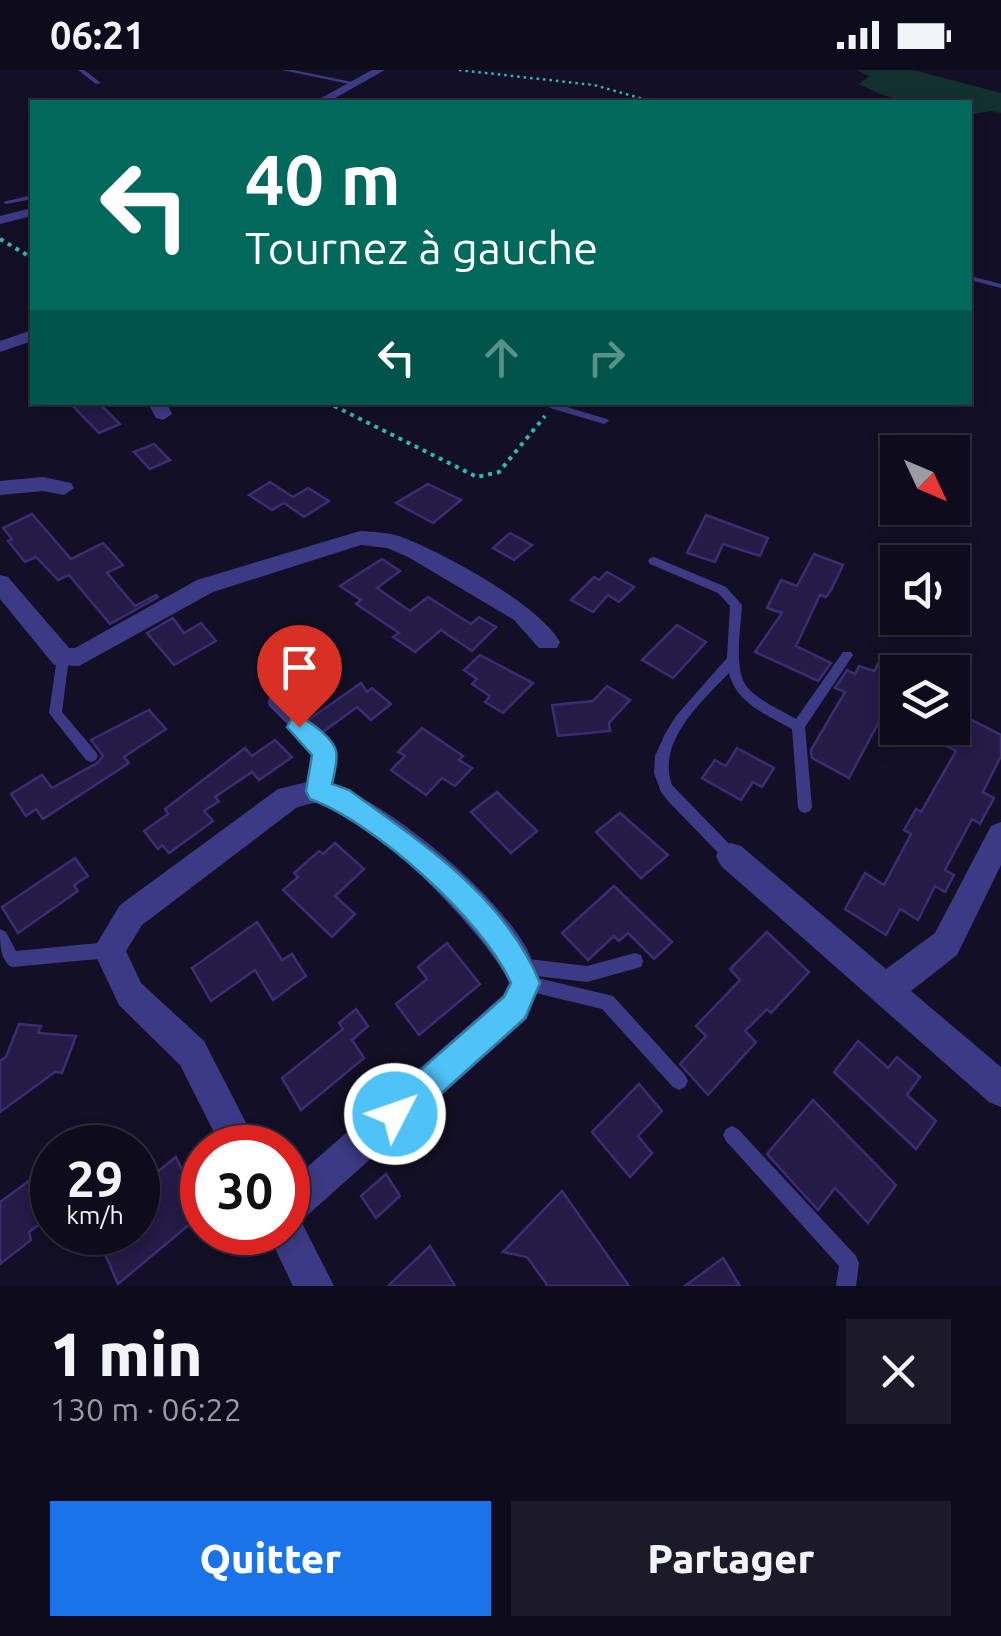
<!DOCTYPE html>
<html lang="fr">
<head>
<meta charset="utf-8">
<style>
	:root { --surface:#0e0b1c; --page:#1c1929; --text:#f1f3f6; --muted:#9b9ba3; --line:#2e2b3b; --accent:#1a73e8 }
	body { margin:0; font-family:Ubuntu,sans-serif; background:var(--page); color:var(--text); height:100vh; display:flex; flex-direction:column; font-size:38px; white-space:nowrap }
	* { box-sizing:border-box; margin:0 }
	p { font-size:32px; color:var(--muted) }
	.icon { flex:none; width:55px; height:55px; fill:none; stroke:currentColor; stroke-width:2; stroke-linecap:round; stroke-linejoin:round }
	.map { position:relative; height:1216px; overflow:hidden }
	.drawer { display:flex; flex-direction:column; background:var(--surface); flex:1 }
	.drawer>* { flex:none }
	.hud { position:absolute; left:30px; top:30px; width:942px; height:305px; border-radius:0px; box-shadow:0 5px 15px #0003,0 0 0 2px var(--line); background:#00695c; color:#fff; overflow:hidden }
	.needle { width:65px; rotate:134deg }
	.tools { position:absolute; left:880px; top:365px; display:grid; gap:20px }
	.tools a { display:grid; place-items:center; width:90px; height:90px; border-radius:0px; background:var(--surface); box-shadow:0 5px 15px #0003,0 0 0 2px var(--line); font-size:50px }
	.speed { position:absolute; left:30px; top:1055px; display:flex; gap:20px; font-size:50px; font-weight:700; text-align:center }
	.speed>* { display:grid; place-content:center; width:130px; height:130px; border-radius:50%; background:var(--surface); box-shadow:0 5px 15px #0003,0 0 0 2px var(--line); line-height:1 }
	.speed small { font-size:25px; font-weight:400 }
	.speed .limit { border:15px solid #d22; background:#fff; color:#111 }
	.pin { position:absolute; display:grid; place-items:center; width:85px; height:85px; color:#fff; margin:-102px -42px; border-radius:50% 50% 50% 0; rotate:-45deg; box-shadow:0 0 10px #0007 }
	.pin .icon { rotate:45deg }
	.me { position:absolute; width:110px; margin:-55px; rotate:49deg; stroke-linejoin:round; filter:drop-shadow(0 0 8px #0008) }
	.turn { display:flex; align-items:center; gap:35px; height:210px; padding:0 50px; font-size:45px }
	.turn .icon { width:130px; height:130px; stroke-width:2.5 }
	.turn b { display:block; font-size:70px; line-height:85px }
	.lanes { display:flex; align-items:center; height:95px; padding:0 50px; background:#0003; justify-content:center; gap:50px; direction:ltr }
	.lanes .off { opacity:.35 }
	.round { display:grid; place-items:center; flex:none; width:105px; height:105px; border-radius:0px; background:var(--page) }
	.head { display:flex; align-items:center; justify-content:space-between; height:170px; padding:0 50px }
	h1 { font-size:60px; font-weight:800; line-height:75px }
	.action { display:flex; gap:20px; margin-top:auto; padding:20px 50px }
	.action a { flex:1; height:115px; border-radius:0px; background:var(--accent); color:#fff; font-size:40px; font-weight:800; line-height:115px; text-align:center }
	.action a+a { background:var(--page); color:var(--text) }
	.status { display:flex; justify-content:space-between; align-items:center; height:70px; padding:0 50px; background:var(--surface); direction:ltr }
	.status svg { height:28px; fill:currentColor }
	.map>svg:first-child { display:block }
	.green { fill:#12302f }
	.building { fill:#241b47; stroke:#3b2d73; stroke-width:2.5 }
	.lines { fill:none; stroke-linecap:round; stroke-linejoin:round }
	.path-far1 { stroke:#2fb8b0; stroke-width:2.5; stroke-dasharray:2.5 4; stroke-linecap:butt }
	.path { stroke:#2fb8b0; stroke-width:4; stroke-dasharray:4 5; stroke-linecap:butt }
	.service { fill:#3d3a85; fill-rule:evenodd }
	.minor { fill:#3d3a85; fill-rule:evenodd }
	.route { fill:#4fc3f7; stroke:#337fa1; stroke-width:2.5 }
</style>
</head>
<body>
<div class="status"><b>06:21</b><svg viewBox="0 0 49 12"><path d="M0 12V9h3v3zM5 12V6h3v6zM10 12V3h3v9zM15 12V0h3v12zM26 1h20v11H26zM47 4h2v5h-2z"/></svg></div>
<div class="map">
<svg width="1001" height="1216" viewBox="0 0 1001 1216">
	<rect width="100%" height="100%" fill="#130f26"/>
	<!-- green -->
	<path class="green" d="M 856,0 L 913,0 L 1001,23 L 1001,43 L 991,41 L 970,45 L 970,32 C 926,32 899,36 859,14 L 869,6 Z"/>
	<!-- building -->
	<g class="building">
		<path d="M 69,332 L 98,332 L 120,354 L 99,363 Z"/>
		<path d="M 154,374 L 170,390 L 150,399 L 134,382 Z"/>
		<path d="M 270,412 L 293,427 L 308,418 L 329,431 L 304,447 L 284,433 L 272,440 L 249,425 Z"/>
		<path d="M 428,414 L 461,430 L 433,453 L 396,433 Z"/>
		<path d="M 32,444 L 71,489 L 103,473 L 123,495 L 107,503 L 135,536 L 156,525 L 158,527 L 110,554 L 69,505 L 58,510 L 36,487 L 25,492 L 8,471 L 12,469 L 3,458 Z"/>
		<path d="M 706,445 L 768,468 L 760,486 L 723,474 L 715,492 L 687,483 Z"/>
		<path d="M 510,463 L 532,475 L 514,490 L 493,478 Z"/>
		<path d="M 814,484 L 843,495 L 831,520 L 826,527 L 820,525 L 796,576 L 831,593 L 818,611 L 755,582 L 782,543 L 767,538 L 781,510 L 797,516 Z"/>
		<path d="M 382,489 L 400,501 L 377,518 L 410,541 L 428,527 L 471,554 L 479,547 L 496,557 L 472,581 L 441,560 L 415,582 L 393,567 L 399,563 L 356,534 L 361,530 L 340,516 Z"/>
		<path d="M 607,502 L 634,517 L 619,532 L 608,525 L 593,542 L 571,530 L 594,507 L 599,510 Z"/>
		<path d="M 173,548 L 184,563 L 201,553 L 216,571 L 174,595 L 147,563 Z"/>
		<path d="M 677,555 L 706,572 L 673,608 L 642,590 Z"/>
		<path d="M 480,585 L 533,613 L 503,643 L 485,632 L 490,626 L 472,614 L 477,609 L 464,600 Z"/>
		<path d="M 878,594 L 898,603 L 898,616 L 849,708 L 812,688 L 811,680 L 845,622 L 835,618 L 847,600 L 855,604 L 859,596 L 874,601 Z"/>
		<path d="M 361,613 L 367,622 L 372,618 L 391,634 L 371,650 L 357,637 L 320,664 L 307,651 Z"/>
		<path d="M 607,616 L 630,630 L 609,653 L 610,661 L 558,666 L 552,635 L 593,631 Z"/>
		<path d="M 149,640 L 166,659 L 124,687 L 129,693 L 43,749 L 36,739 L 26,746 L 11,724 L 42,705 L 52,718 L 97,693 L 103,686 L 91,670 Z"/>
		<path d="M 952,640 L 1001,665 L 1001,686 L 983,722 L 994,728 L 980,754 L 972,749 L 945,800 L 954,805 L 945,822 L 935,816 L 918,850 L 900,839 L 886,865 L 845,839 L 865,803 L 884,815 L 911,764 L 904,760 L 916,739 L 921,742 L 956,681 L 911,658 L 952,658 Z"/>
		<path d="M 422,658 L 463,686 L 459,690 L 472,698 L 455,716 L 442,708 L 426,725 L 391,700 L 405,686 L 398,682 Z"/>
		<path d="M 275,670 L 292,687 L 259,710 L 252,702 L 215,727 L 219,731 L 204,741 L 213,751 L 169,783 L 162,775 L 158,779 L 144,761 L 168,744 L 165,739 L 245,678 L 252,686 Z"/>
		<path d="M 737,678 L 774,698 L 762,717 L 753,712 L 741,730 L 702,708 L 715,690 L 726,696 Z"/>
		<path d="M 497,722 L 537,761 L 511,783 L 471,742 Z"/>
		<path d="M 620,743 L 668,785 L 641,808 L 596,762 Z"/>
		<path d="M 335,773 L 364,799 L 335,826 L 355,844 L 332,867 L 283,820 L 298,807 L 294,803 L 319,781 L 323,784 Z"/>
		<path d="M 75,788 L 88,806 L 74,815 L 78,821 L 18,863 L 2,837 Z"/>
		<path d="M 614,816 L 672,872 L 654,889 L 628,863 L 619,871 L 614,866 L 588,890 L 562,863 Z"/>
		<path d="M 257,852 L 282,890 L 292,884 L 306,906 L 273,930 L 255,900 L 211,931 L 192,898 Z"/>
		<path d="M 767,862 L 809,902 L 771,943 L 767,939 L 745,961 L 756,972 L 708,1025 L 680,994 L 706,966 L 696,956 L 740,910 L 730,899 Z"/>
		<path d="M 447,873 L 480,914 L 419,965 L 396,934 L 427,909 L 418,897 Z"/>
		<path d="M 356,939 L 368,956 L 352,970 L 364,988 L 301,1040 L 282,1008 L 343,959 L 339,953 Z"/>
		<path d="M 19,954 L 41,956 L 38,963 L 76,966 L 62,1003 L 55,1002 L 0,1042 L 0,991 L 6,987 Z"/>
		<path d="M 858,971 L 888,998 L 897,987 L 920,1007 L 907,1025 L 936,1051 L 916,1079 L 834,1002 Z"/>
		<path d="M 639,1014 L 662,1041 L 638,1066 L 652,1083 L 630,1107 L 592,1062 Z"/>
		<path d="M 813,1030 L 896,1115 L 868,1153 L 835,1118 L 818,1140 L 767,1084 Z"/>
		<path d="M 176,1087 L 202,1144 L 118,1214 L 100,1172 L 111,1162 L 138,1162 L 138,1117 Z"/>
		<path d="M 52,1094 L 52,1145 L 29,1162 L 31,1170 L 0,1194 L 0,1132 Z"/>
		<path d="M 386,1104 L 400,1126 L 376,1148 L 361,1126 Z"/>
		<path d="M 562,1121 L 629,1216 L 548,1216 L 527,1187 L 503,1182 Z"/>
		<path d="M 430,1176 L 455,1216 L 388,1216 Z"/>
		<path d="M 723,1188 L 740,1216 L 685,1216 Z"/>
	</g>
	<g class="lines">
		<!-- path-far1 -->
		<path class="path-far1" d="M 459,0 L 594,15 L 654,32"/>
		<!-- path -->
		<g class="path">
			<path d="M 0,169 L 32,188"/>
			<path d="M 326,332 L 477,407 L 499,402 L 545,346"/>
		</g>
		<!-- service -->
		<g class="service">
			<path d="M 78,0 L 84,0 L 101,13 L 96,14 Z"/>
			<path d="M 282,0 L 293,0 L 357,13 L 354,15 Z"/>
			<path d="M 32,125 L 32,129 L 6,134 L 3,132 Z"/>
			<path d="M 970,206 L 1001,214 L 1001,218 L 970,210 Z"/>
			<path d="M 553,333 L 607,349 L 609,351 L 604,354 L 550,338 L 548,336 Z"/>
			<path d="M 654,487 L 726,517 L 742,535 C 741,557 733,599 747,617 C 759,631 780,640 796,649 L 843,582 L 851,582 L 853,585 L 805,657 L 812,737 L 810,741 L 805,743 L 800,741 L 798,737 L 792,659 C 767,645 736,633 729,603 C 702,631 656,672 672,715 L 736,781 L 738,786 L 736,791 L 731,793 L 726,791 L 668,731 L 661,722 L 654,703 L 655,686 L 665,664 L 676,646 L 727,588 L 730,536 L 718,523 L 650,494 L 648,491 L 650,488 Z"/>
			<path d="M 63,583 L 69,588 L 62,642 L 96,682 L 98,686 L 96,690 L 91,692 L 86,690 L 49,643 L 57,588 Z"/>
			<path d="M 274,627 L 279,628 L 329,678 L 331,682 L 324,725 L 319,727 L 314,725 L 312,721 L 317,684 L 269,636 L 268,632 L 269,628 Z"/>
			<path d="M 0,859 L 6,862 L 16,881 L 109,872 L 115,874 L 117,880 L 115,886 L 109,888 L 12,897 C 0,891 0,873 0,859 Z"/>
			<path d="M 635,883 L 641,885 L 643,891 L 641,897 L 587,912 L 520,904 L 514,902 L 512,896 L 514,890 L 520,888 L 587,896 Z"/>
			<path d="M 525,905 L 613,926 L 685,1005 L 688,1011 L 685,1017 L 679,1020 L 673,1017 L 602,939 L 519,919 L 517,913 L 519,907 Z"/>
			<path d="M 732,1056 L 738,1059 L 856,1186 L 859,1193 L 856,1216 L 836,1216 L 839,1196 L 726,1071 L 723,1065 L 726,1059 Z"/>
		</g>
		<!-- minor -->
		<g class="minor">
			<path d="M 372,0 L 385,0 L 328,32 L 314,32 Z"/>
			<path d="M 32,138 L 32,146 L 0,154 L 0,146 Z"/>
			<path d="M 32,260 L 32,271 L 0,282 L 0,271 Z"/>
			<path d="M 147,332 L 166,332 L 172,344 L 163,350 L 156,348 Z"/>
			<path d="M 43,407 L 71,413 L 74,418 L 64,425 L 43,421 L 0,425 L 0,411 Z"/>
			<path d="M 360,461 C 373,462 386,462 399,466 C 440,481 539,534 560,572 L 557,578 L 539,578 L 514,550 L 408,487 L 387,478 L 361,475 L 213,522 L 79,596 L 54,595 L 0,529 L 0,505 L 8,507 L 69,578 L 75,578 L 197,510 Z"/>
			<path d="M 319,709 C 383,727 493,819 526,877 C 532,888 536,901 541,913 L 527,949 L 301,1151 L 334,1216 L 293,1216 L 267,1162 L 288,1162 L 288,1114 L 503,925 L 509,913 C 493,871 363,737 319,733 C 312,732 303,736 296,738 L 142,855 L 126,881 L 141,913 L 204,971 L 259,1078 L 222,1078 L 180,995 L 119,935 L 93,880 L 120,835 L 278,719 Z"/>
			<path d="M 1001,752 L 1001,795 L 957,885 L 911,921 L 1001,997 L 1001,1037 L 989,1032 L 721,796 L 716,786 L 721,776 L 731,773 L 741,776 L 886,899 L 935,863 L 991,756 Z"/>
		</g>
	</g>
	<!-- route -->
	<path class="route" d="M 299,647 C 310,651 333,668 336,681 C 338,690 334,705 332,714 L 349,720 C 423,774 504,826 540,913 L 525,948 L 406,1055 L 395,1060 L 383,1055 L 379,1044 L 383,1033 L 504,927 L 511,913 C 483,850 374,752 310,729 L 306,721 L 312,685 L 287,657 L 291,650 Z"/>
</svg>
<div class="tools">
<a><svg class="needle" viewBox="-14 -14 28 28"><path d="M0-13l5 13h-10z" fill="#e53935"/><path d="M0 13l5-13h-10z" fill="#9b9ba3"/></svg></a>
<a><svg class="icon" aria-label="sound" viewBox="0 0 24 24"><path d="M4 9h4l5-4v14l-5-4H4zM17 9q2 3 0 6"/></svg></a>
<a><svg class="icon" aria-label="layers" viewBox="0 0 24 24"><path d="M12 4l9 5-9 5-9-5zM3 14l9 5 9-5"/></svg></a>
</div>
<div class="speed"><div>29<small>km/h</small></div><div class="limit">30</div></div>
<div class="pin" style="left:299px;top:657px;background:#d93025"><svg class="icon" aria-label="arrive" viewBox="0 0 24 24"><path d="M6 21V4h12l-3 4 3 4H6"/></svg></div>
<svg class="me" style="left:395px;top:1044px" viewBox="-20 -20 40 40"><circle r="17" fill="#4fc3f7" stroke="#fff" stroke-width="3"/><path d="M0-11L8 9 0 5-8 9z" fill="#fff"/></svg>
<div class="hud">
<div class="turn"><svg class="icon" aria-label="left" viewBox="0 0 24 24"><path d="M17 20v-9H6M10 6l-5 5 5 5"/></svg><div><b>40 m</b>Tournez à gauche</div></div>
<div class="lanes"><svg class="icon" aria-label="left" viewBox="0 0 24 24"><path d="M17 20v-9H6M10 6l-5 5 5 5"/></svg><svg class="icon off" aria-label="ahead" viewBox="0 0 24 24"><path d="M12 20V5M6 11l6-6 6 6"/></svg><svg class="icon off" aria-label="right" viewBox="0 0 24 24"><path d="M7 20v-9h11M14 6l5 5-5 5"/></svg></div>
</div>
</div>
<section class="drawer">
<div class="head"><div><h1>1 min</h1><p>130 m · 06:22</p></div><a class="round"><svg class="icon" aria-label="close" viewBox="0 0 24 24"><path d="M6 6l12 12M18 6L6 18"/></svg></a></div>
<div class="action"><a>Quitter</a><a>Partager</a></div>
</section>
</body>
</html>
